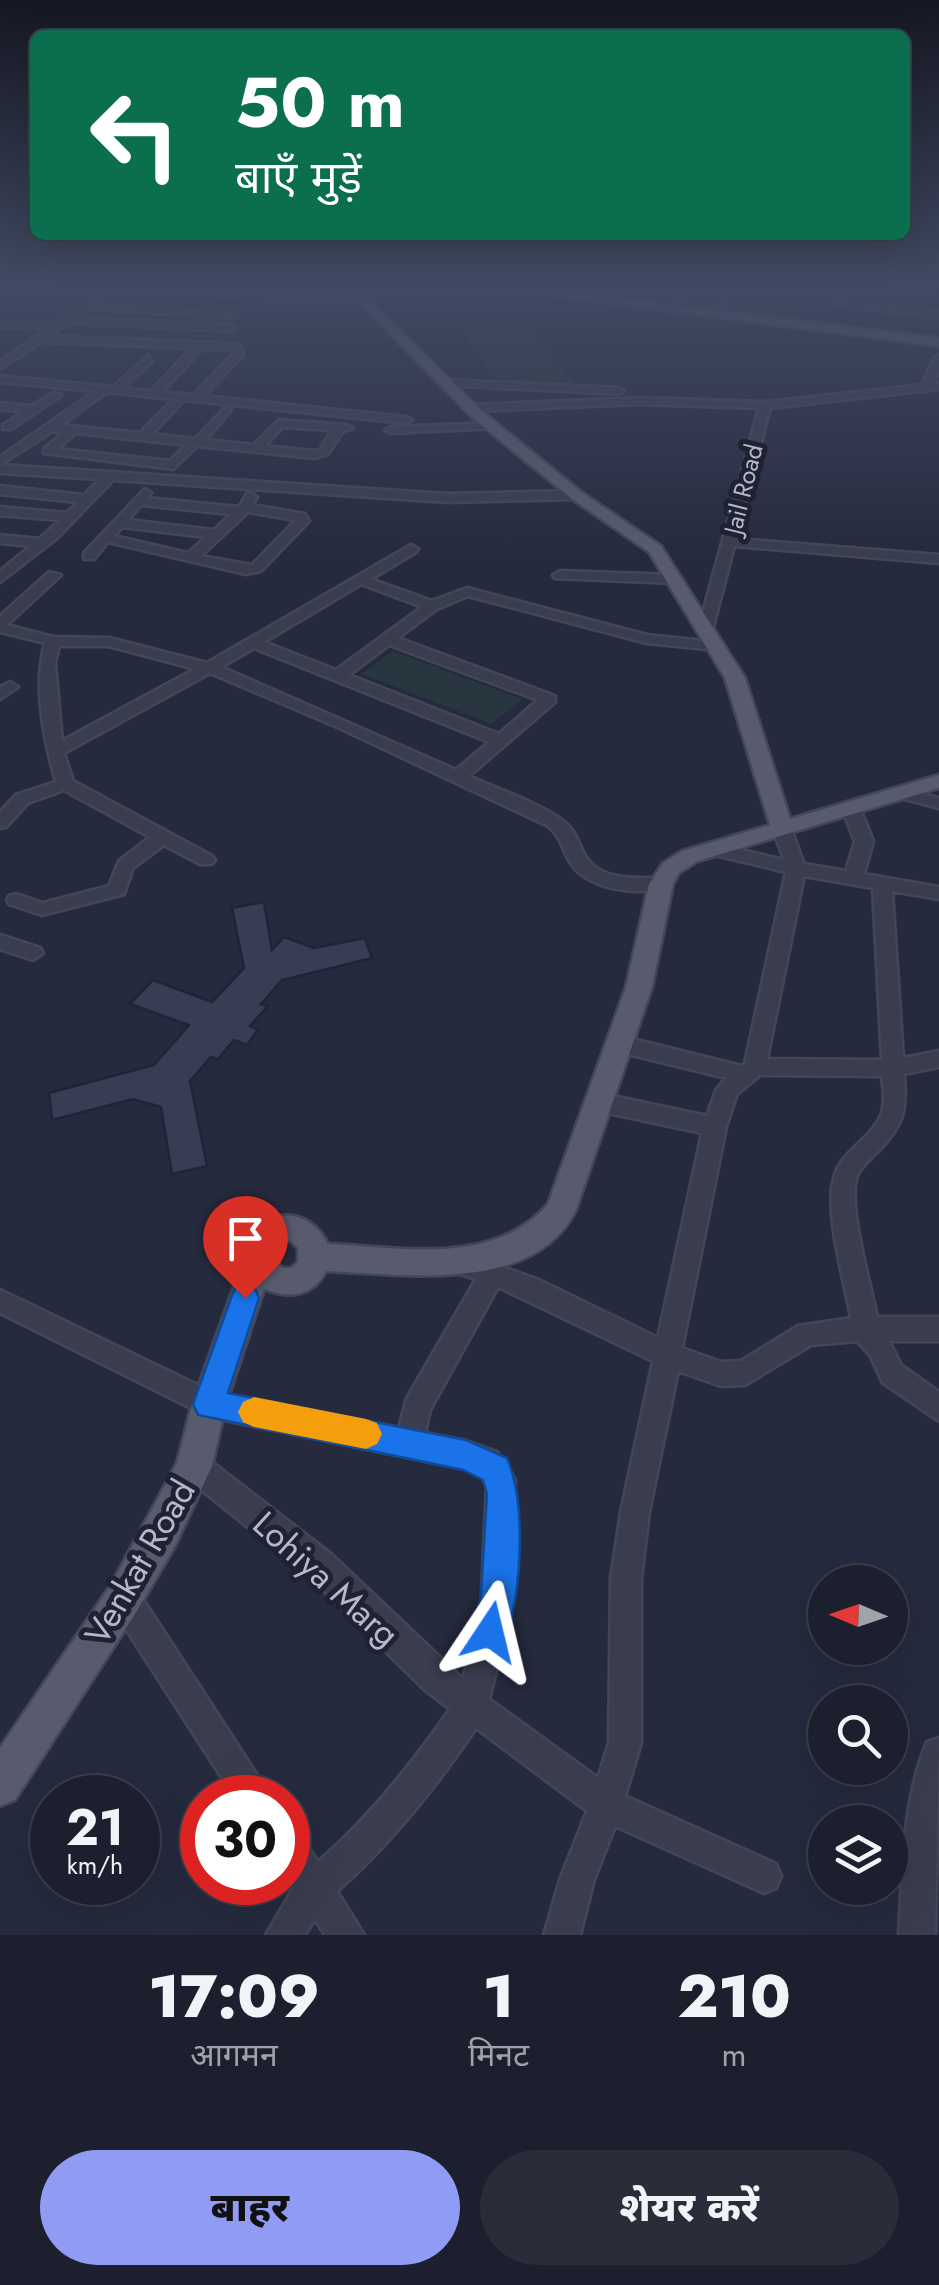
<!DOCTYPE html>
<html lang="hi">
<head>
<meta charset="utf-8">
<style>
	:root { --surface:#1c202e; --page:#292d3a; --text:#f1f3f6; --muted:#a0a3aa; --line:#3a3e4a; --accent:#909cf3 }
	body { margin:0; font-family:Jost,"Noto Sans Devanagari",sans-serif; background:var(--page); color:var(--text); height:100vh; display:flex; flex-direction:column; font-size:38px; white-space:nowrap }
	* { box-sizing:border-box; margin:0 }
	p { font-size:32px; color:var(--muted) }
	.icon { flex:none; width:55px; height:55px; fill:none; stroke:currentColor; stroke-width:2; stroke-linecap:round; stroke-linejoin:round }
	.map { position:relative; height:1935px; overflow:hidden }
	.panel { display:flex; flex-direction:column; background:var(--surface); flex:1 }
	.panel>* { flex:none }
	.banner { position:absolute; left:30px; top:30px; width:880px; height:210px; border-radius:15px; box-shadow:0 10px 40px #0002,0 0 0 2px var(--line); background:#0b6e4f; color:#fff; overflow:hidden }
	.needle { width:65px; rotate:272deg }
	.fabs { position:absolute; left:808px; top:1565px; display:grid; gap:20px }
	.fabs a { display:grid; place-items:center; width:100px; height:100px; border-radius:50%; background:var(--surface); box-shadow:0 10px 40px #0002,0 0 0 2px var(--line); font-size:50px }
	.speed { position:absolute; left:30px; top:1775px; display:flex; gap:20px; font-size:50px; font-weight:700; text-align:center }
	.speed>* { display:grid; place-content:center; width:130px; height:130px; border-radius:50%; background:var(--surface); box-shadow:0 10px 40px #0002,0 0 0 2px var(--line); line-height:1 }
	.speed small { font-size:25px; font-weight:400 }
	.speed .limit { border:15px solid #d22; background:#fff; color:#111 }
	.pin { position:absolute; display:grid; place-items:center; width:85px; height:85px; color:#fff; margin:-102px -42px; border-radius:50% 50% 50% 0; rotate:-45deg; box-shadow:0 0 10px #0007 }
	.pin .icon { rotate:45deg }
	.me { position:absolute; width:110px; margin:-55px; rotate:10deg; stroke-linejoin:round; filter:drop-shadow(0 0 8px #0008) }
	.turn { display:flex; align-items:center; gap:35px; height:210px; padding:0 40px; font-size:45px }
	.turn .icon { width:130px; height:130px; stroke-width:2.5 }
	.turn b { display:block; font-size:70px; line-height:85px }
	.eta { display:flex; justify-content:space-evenly; align-items:center; height:170px; text-align:center }
	.eta b { font-size:60px; font-weight:800; line-height:70px }
	.primary-button { display:flex; gap:20px; margin-top:auto; padding:20px 40px }
	.primary-button a { flex:1; height:115px; border-radius:60px; background:var(--accent); color:#111; font-size:40px; font-weight:800; line-height:115px; text-align:center }
	.primary-button a+a { background:var(--page); color:var(--text) }
	.map>svg:first-child { display:block }
	.green { fill:#28363f }
	.building { fill:#383c54; stroke:#212435; stroke-width:2.5 }
	.lines { fill:none; stroke-linecap:round; stroke-linejoin:round }
	.minor-casing { stroke:#434657; stroke-width:5 }
	.major-casing { stroke:#434657; stroke-width:5 }
	.minor { fill:#3a3d4e; fill-rule:evenodd }
	.major { fill:#585b6e; fill-rule:evenodd }
	.route { fill:#1a73e8; stroke:#114b97; stroke-width:2.5 }
	.slow { fill:#f59e0b }
	.labels { text-anchor:middle; dominant-baseline:central; stroke-width:10; stroke-linejoin:round; paint-order:stroke }
	.far-street-label { font-size:25px; fill:#b6b8c9; stroke:#1f2233 }
	.near-street-label { font-size:35px; fill:#b6b8c9; stroke:#1f2233 }
</style>
</head>
<body>
<div class="map">
<svg width="939" height="1935" viewBox="0 0 939 1935">
	<rect width="100%" height="100%" fill="#262a3e"/>
	<!-- green -->
	<g class="green">
		<path d="M 459,325 L 532,328 L 575,385 L 494,381 Z"/>
		<path d="M 393,651 L 522,699 L 492,724 L 361,674 Z"/>
	</g>
	<!-- building -->
	<path class="building" d="M 264,902 L 272,950 L 284,937 L 314,948 L 365,938 L 372,958 L 282,980 L 261,1004 L 268,1006 L 250,1026 L 258,1030 L 247,1045 L 234,1040 L 218,1059 L 211,1057 L 190,1081 L 207,1166 L 172,1174 L 161,1107 L 133,1099 L 52,1120 L 49,1093 L 154,1065 L 189,1025 L 130,1004 L 153,980 L 212,1002 L 244,968 L 232,908 Z"/>
	<g class="lines">
		<defs>
			<g id="minor">
				<path d="M 8,286 L 19,286 L 0,299 L 0,292 Z"/>
				<path d="M 109,286 L 303,295 L 358,294 L 355,299 L 303,301 L 115,291 L 96,304 L 240,315 L 235,318 L 89,309 L 76,318 L 231,325 L 236,328 L 231,331 L 69,323 L 49,336 L 236,344 L 241,347 L 243,355 L 204,396 L 406,417 L 412,420 L 406,423 L 184,400 L 152,434 L 195,439 L 226,407 L 231,410 L 206,440 L 254,445 L 279,420 L 347,425 L 353,428 L 343,431 L 328,454 L 314,458 L 197,446 L 173,469 L 44,453 L 44,449 L 64,432 L 53,431 L 0,465 L 448,494 L 576,491 L 582,495 L 576,499 L 448,502 L 113,480 L 57,538 L 0,582 L 0,571 L 31,546 L 0,543 L 0,535 L 39,539 L 60,520 L 0,515 L 0,507 L 67,513 L 78,502 L 0,494 L 0,486 L 84,495 L 100,479 L 0,473 L 0,457 L 95,391 L 0,382 L 0,376 L 113,387 L 148,356 L 152,361 L 123,388 L 151,391 L 192,348 L 42,342 L 0,369 L 0,361 L 47,329 L 0,327 L 0,321 L 55,324 ZM 202,349 L 232,350 L 233,354 L 193,395 L 162,392 ZM 107,392 L 173,399 L 140,433 L 61,425 ZM 282,427 L 332,430 L 320,450 L 313,451 L 265,446 ZM 76,433 L 186,445 L 170,461 L 58,449 Z"/>
				<path d="M 680,286 L 691,286 L 694,290 L 676,310 L 670,310 L 685,290 Z"/>
				<path d="M 731,286 L 770,286 L 809,293 L 805,296 L 739,287 L 717,315 L 711,315 Z"/>
				<path d="M 834,300 L 939,312 L 939,318 L 831,305 Z"/>
				<path d="M 939,355 L 939,369 L 933,384 L 939,383 L 939,389 L 770,408 L 736,539 L 939,555 L 939,563 L 734,546 L 713,627 L 706,631 L 699,627 L 759,408 L 640,404 L 471,411 L 466,408 L 471,405 L 640,398 L 765,402 L 922,385 L 934,358 Z"/>
				<path d="M 446,380 L 619,388 L 624,391 L 619,394 L 442,385 L 442,381 Z"/>
				<path d="M 53,393 L 62,395 L 11,429 L 3,429 L 3,425 L 23,412 L 0,409 L 0,403 L 32,406 Z"/>
				<path d="M 492,423 L 496,424 L 496,428 L 391,433 L 385,430 L 391,427 Z"/>
				<path d="M 145,489 L 151,493 L 147,498 L 239,507 L 247,494 L 251,493 L 257,497 L 253,505 L 305,514 L 309,521 L 261,571 L 246,574 L 108,542 L 94,559 L 84,559 L 84,553 ZM 141,505 L 231,514 L 214,530 L 128,520 ZM 248,512 L 296,520 L 252,565 L 201,556 ZM 122,527 L 206,537 L 188,553 L 114,536 Z"/>
				<path d="M 411,545 L 418,549 L 416,552 L 371,579 L 432,601 L 467,588 L 647,635 L 722,643 L 724,646 L 717,650 L 647,643 L 468,596 L 437,609 L 398,638 L 555,696 L 555,702 L 469,776 C 499,790 535,801 562,820 C 575,829 577,840 583,852 C 598,882 634,878 661,878 L 668,880 L 670,884 L 668,888 C 638,895 592,891 572,865 C 562,851 562,837 548,826 L 335,726 L 210,673 L 64,753 L 73,781 L 212,856 L 215,860 L 212,864 L 200,864 L 164,845 L 133,868 L 124,894 L 42,915 L 9,904 L 7,900 L 9,896 L 16,894 L 43,903 L 109,886 L 119,861 L 150,837 L 64,790 L 28,803 L 6,827 L 0,828 L 0,812 L 16,795 L 56,782 C 44,740 33,685 45,643 L 0,632 L 0,616 L 49,572 L 61,575 L 7,625 L 53,637 L 109,638 L 207,663 ZM 361,584 L 422,607 L 336,670 L 264,642 ZM 389,645 L 538,700 L 499,734 L 349,675 ZM 59,646 L 109,646 L 195,669 L 62,741 L 55,663 ZM 254,648 L 489,742 L 456,770 L 221,667 Z"/>
				<path d="M 560,571 L 675,575 L 682,579 L 675,583 L 555,578 L 553,575 Z"/>
				<path d="M 10,682 L 18,687 L 0,699 L 0,687 Z"/>
				<path d="M 899,787 L 939,798 L 939,808 L 893,796 L 890,792 Z"/>
				<path d="M 850,801 L 859,806 L 873,841 L 864,874 L 939,887 L 939,899 L 892,891 L 903,1058 L 939,1051 L 939,1067 L 904,1074 C 907,1110 904,1126 877,1152 C 870,1159 861,1167 857,1176 C 847,1204 871,1286 877,1317 L 939,1317 L 939,1341 L 889,1341 L 901,1365 L 939,1392 L 939,1421 L 883,1383 L 870,1355 L 857,1341 L 811,1345 L 745,1385 L 721,1386 L 678,1371 L 649,1512 L 641,1579 L 641,1743 L 625,1796 L 776,1864 L 781,1876 L 776,1888 L 764,1893 L 615,1826 L 594,1880 L 580,1935 L 544,1935 L 560,1880 L 587,1811 L 476,1728 C 436,1787 391,1844 337,1891 L 364,1935 L 325,1935 L 315,1919 L 305,1935 L 266,1935 L 294,1887 L 288,1877 L 288,1830 L 300,1835 L 318,1862 C 369,1818 412,1764 450,1709 L 425,1690 L 309,1576 L 184,1476 L 180,1466 L 184,1456 L 194,1452 L 204,1456 L 331,1554 L 463,1679 L 481,1613 L 487,1484 L 478,1473 L 466,1469 L 209,1417 L 0,1313 L 0,1290 L 212,1392 L 399,1428 L 407,1398 L 476,1279 L 451,1271 L 448,1263 L 451,1255 L 460,1252 L 539,1280 L 658,1338 L 702,1133 L 599,1111 L 591,1108 L 588,1102 L 591,1096 L 599,1093 L 707,1116 L 716,1090 L 726,1078 L 620,1052 L 612,1050 L 609,1044 L 612,1038 L 620,1036 L 742,1066 L 745,1063 L 786,872 L 706,853 L 703,849 L 712,843 L 784,860 L 772,826 L 781,821 L 790,826 L 804,864 L 846,871 L 855,841 L 841,806 ZM 804,876 L 873,888 L 882,1060 L 767,1059 ZM 760,1075 L 882,1076 C 883,1089 886,1103 881,1115 C 871,1140 841,1150 834,1178 C 824,1211 845,1283 851,1318 L 798,1326 L 741,1361 L 721,1362 L 682,1348 L 726,1127 L 737,1094 ZM 498,1287 L 653,1361 L 621,1512 L 611,1579 L 609,1743 L 598,1778 L 489,1699 L 511,1613 L 515,1480 L 497,1452 L 466,1441 L 425,1433 L 430,1410 Z"/>
				<path d="M 0,935 L 40,948 L 43,953 L 33,960 L 0,949 Z"/>
				<path d="M 124,1583 L 135,1587 L 272,1798 L 235,1798 L 113,1609 L 109,1598 L 113,1587 Z"/>
				<path d="M 939,1738 L 935,1935 L 899,1935 C 903,1870 902,1803 927,1742 Z"/>
			</g>
			<g id="major">
				<path d="M 334,286 L 347,286 L 357,292 L 441,286 L 366,298 L 484,413 L 581,492 L 661,546 L 745,678 L 790,819 L 939,775 L 939,788 L 698,861 L 679,873 L 673,884 L 652,987 L 576,1210 C 534,1295 403,1274 326,1271 C 313,1297 289,1299 264,1289 L 226,1404 L 212,1466 L 175,1546 L 137,1611 L 15,1800 L 0,1806 L 0,1748 L 111,1585 L 177,1463 L 192,1404 L 255,1228 C 281,1206 313,1214 328,1244 C 403,1247 493,1267 548,1204 L 626,987 L 649,884 L 663,863 L 682,851 L 770,825 L 725,678 L 649,552 L 571,498 L 474,419 L 362,305 ZM 282,1241 L 290,1241 L 298,1248 L 298,1262 L 291,1268 L 283,1268 L 276,1262 L 276,1248 Z"/>
				<path d="M 479,286 L 514,286 L 939,338 L 939,346 Z"/>
			</g>
		</defs>
		<!-- minor casing -->
		<use href="#minor" class="minor-casing"/>
		<!-- major casing -->
		<use href="#major" class="major-casing"/>
		<!-- minor -->
		<use href="#minor" class="minor"/>
		<!-- major -->
		<use href="#major" class="major"/>
	</g>
	<!-- sky -->
	<linearGradient id="sky" x2="0" y2="1"><stop stop-color="#151722"/><stop offset="0.51" stop-color="#414a63"/><stop offset="1" stop-color="#414a63" stop-opacity="0"/></linearGradient>
	<rect width="939" height="557" fill="url(#sky)"/>
	<!-- route -->
	<path class="route" d="M 245,1285 L 255,1289 L 259,1298 L 228,1393 L 466,1440 L 507,1458 C 527,1505 522,1598 503,1645 L 490,1650 L 478,1645 L 473,1632 L 481,1594 L 487,1494 L 483,1480 L 463,1470 L 198,1415 L 193,1404 L 231,1298 L 235,1289 Z"/>
	<!-- slow -->
	<path class="slow" d="M 254,1397 L 366,1419 L 377,1423 L 382,1434 L 377,1444 L 366,1449 L 254,1427 L 243,1422 L 238,1412 L 243,1402 Z"/>
	<g class="labels">
		<!-- far-street labels -->
		<g class="far-street-label">
			<text transform="translate(743 489) rotate(-76)">Jail Road</text>
		</g>
		<!-- near-street labels -->
		<g class="near-street-label">
			<text transform="translate(140 1562) rotate(-60)">Venkat Road</text>
			<text transform="translate(326 1579) rotate(42)">Lohiya Marg</text>
		</g>
	</g>
</svg>
<div class="fabs">
<a><svg class="needle" viewBox="-14 -14 28 28"><path d="M0-13l5 13h-10z" fill="#e53935"/><path d="M0 13l5-13h-10z" fill="#a0a3aa"/></svg></a>
<a><svg class="icon" aria-label="search" viewBox="0 0 24 24"><circle cx="10" cy="10" r="6"/><path d="M15 15l6 6"/></svg></a>
<a><svg class="icon" aria-label="layers" viewBox="0 0 24 24"><path d="M12 4l9 5-9 5-9-5zM3 14l9 5 9-5"/></svg></a>
</div>
<div class="speed"><div>21<small>km/h</small></div><div class="limit">30</div></div>
<div class="pin" style="left:245px;top:1298px;background:#d93025"><svg class="icon" aria-label="arrive" viewBox="0 0 24 24"><path d="M6 21V4h12l-3 4 3 4H6"/></svg></div>
<svg class="me" style="left:490px;top:1632px" viewBox="-20 -20 40 40"><path d="M0-17L14 15 0 8-14 15z" fill="#1a73e8" stroke="#fff" stroke-width="4"/></svg>
<div class="banner">
<div class="turn"><svg class="icon" aria-label="left" viewBox="0 0 24 24"><path d="M17 20v-9H6M10 6l-5 5 5 5"/></svg><div><b>50 m</b>बाएँ मुड़ें</div></div>
</div>
</div>
<section class="panel">
<div class="eta">
<div><b>17:09</b><p>आगमन</p></div>
<div><b>1</b><p>मिनट</p></div>
<div><b>210</b><p>m</p></div>
</div>
<div class="primary-button"><a>बाहर</a><a>शेयर करें</a></div>
</section>
</body>
</html>
